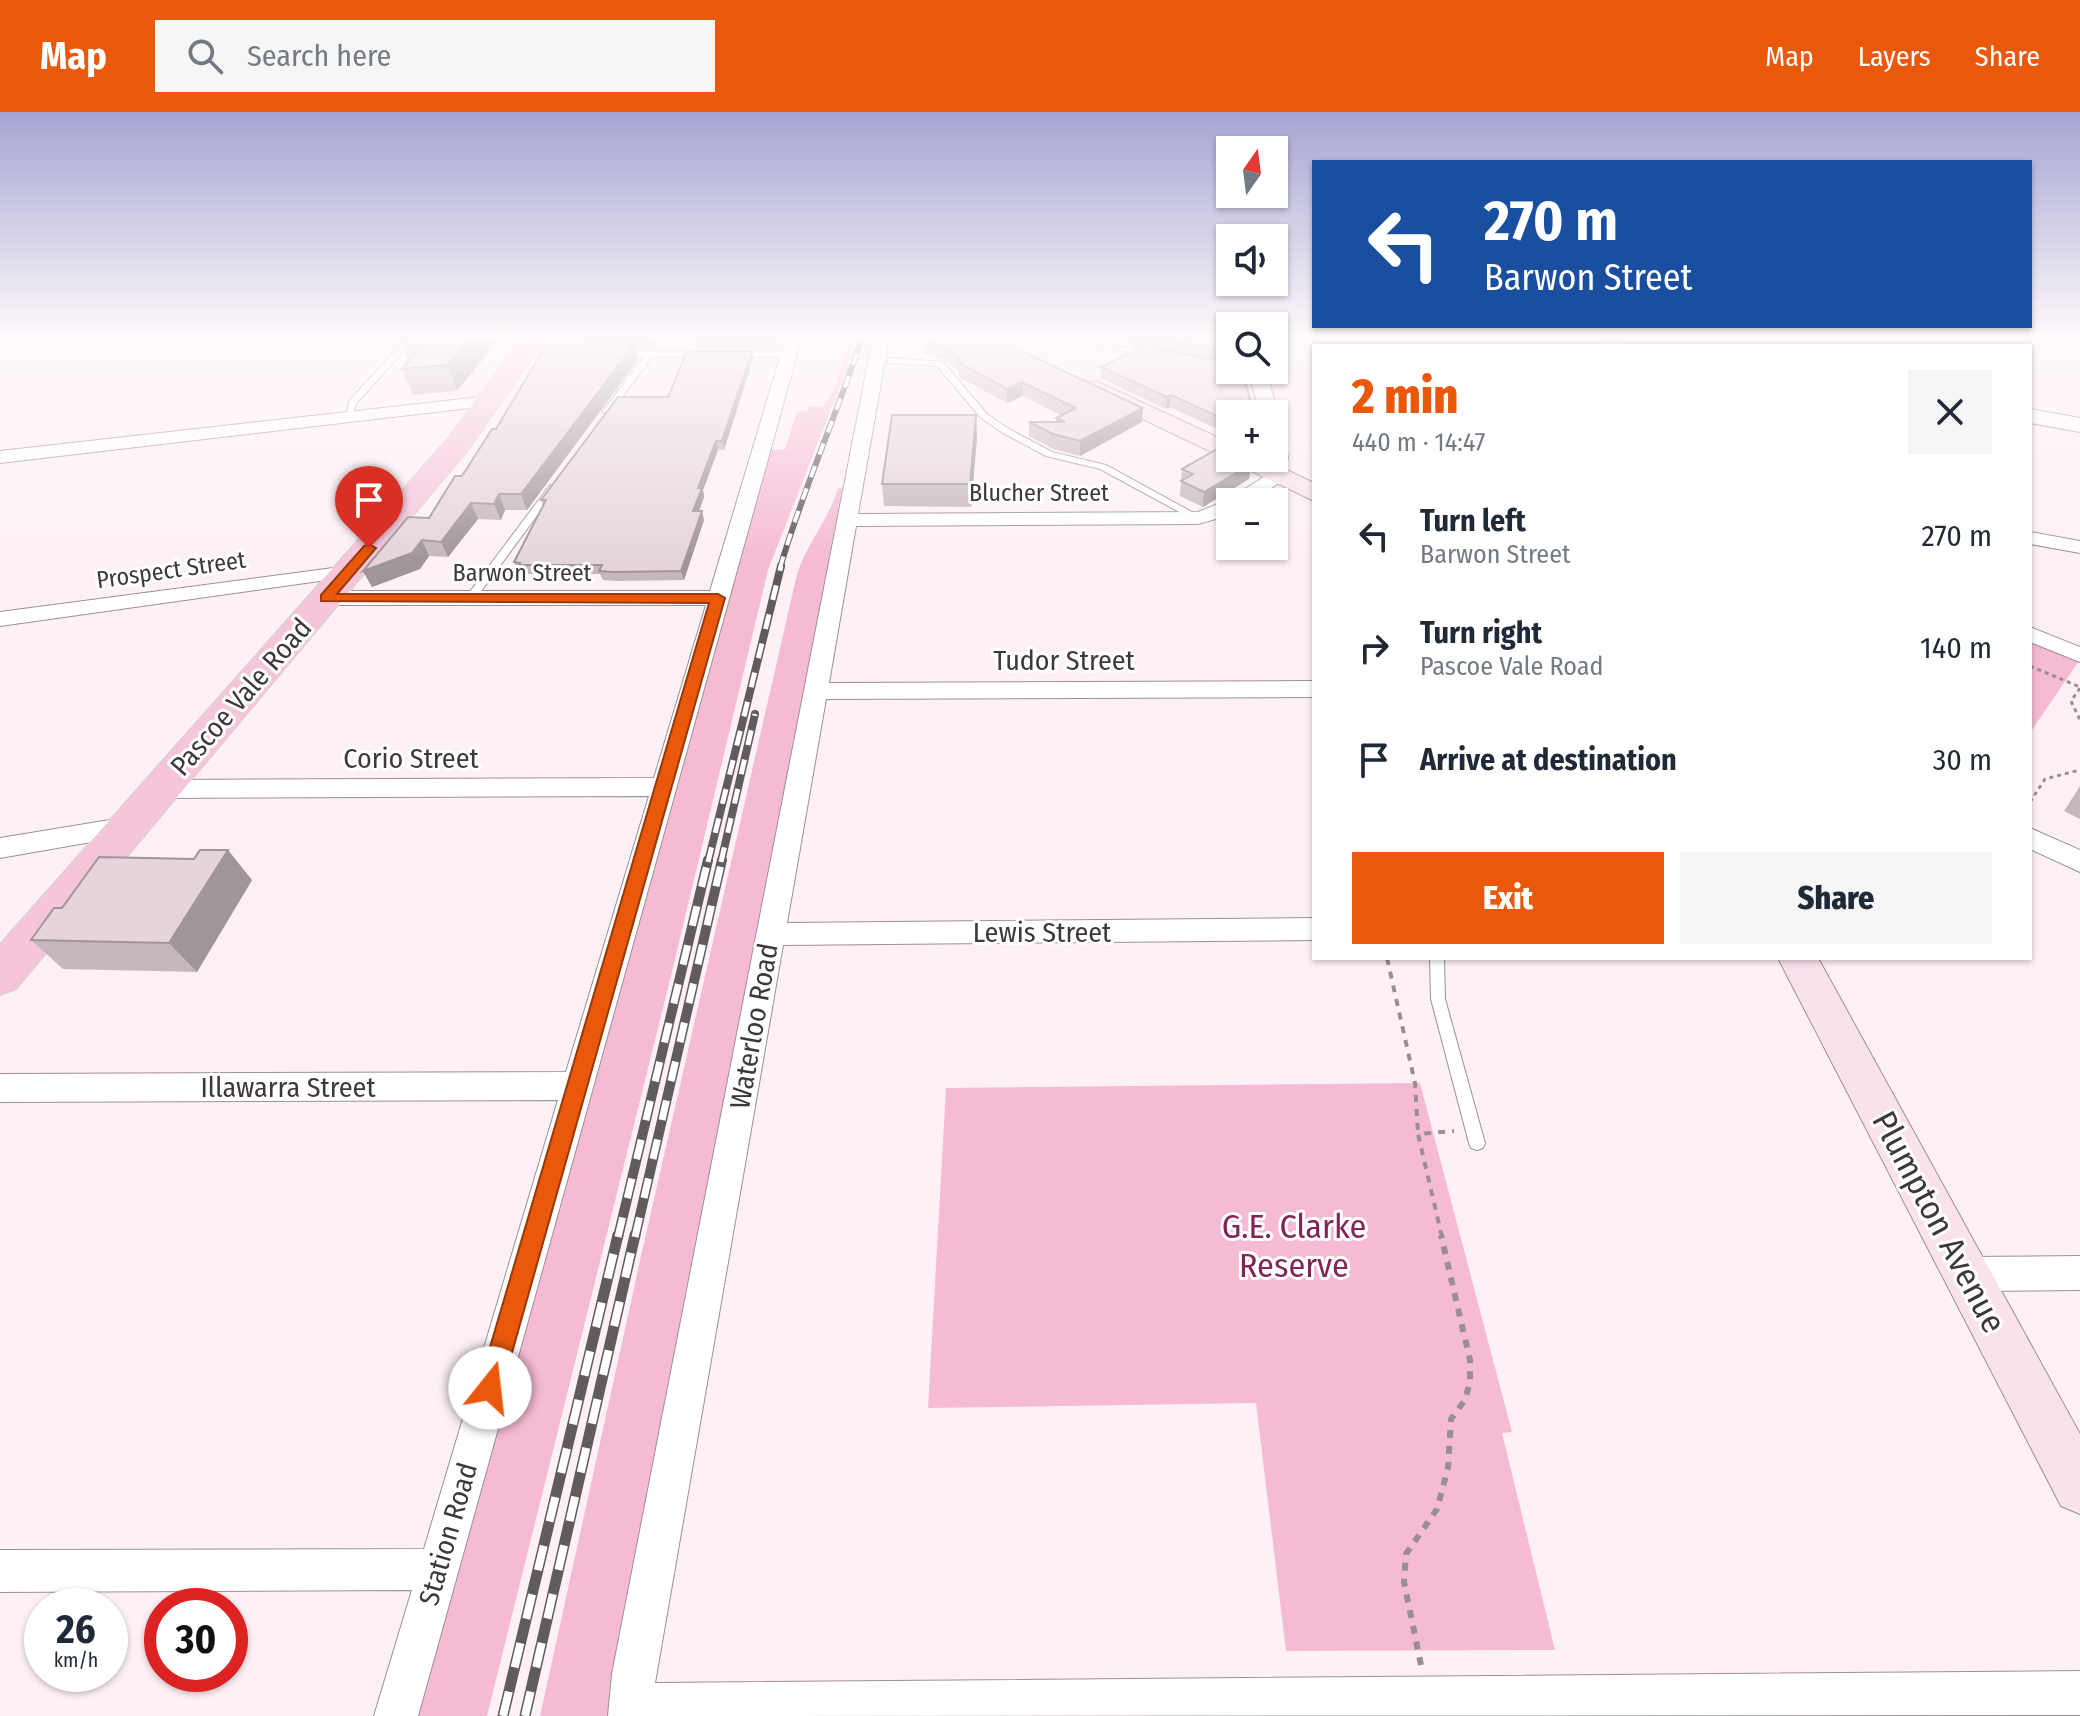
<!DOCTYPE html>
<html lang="en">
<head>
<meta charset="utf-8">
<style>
	:root { --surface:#fff; --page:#f6f6f7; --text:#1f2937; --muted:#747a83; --accent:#ea580c }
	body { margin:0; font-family:"Fira Sans Condensed",sans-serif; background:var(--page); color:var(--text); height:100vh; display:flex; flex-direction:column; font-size:30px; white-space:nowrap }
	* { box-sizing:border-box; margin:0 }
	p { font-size:26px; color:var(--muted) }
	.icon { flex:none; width:44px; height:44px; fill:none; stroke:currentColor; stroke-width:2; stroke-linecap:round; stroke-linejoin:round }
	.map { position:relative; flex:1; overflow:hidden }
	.details { position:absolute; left:1312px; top:232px; width:720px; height:616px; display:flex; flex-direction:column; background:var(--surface); border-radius:0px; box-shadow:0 2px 6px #0004 }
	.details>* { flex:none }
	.banner { position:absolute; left:1312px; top:48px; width:720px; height:168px; border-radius:0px; box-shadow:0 2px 6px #0004; background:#1a4fa0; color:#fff; overflow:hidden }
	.needle { width:52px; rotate:14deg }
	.buttons { position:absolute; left:1216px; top:24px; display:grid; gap:16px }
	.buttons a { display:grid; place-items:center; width:72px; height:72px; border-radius:0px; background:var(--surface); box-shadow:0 2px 6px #0004; font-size:40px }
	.speed { position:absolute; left:24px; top:1476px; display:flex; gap:16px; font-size:40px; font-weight:700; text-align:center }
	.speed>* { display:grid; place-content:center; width:104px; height:104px; border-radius:50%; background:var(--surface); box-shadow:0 2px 6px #0004; line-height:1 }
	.speed small { font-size:20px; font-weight:400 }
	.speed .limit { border:12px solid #d22; background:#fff; color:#111 }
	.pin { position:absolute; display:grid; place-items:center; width:68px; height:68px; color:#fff; margin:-82px -34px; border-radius:50% 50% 50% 0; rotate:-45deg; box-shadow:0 0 8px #0007 }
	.pin .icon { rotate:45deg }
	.me { position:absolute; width:88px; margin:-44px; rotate:16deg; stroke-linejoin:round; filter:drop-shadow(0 0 6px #0008) }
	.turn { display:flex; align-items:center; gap:28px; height:168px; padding:0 40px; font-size:36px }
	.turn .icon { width:104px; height:104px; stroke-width:2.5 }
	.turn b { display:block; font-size:56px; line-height:68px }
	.round { display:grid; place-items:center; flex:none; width:84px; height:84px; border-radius:0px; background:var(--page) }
	.head { display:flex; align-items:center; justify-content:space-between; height:136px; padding:0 40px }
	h1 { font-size:48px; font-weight:800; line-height:60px; color:var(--accent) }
	.action { display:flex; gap:16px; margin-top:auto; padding:16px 40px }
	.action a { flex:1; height:92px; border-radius:0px; background:var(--accent); color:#fff; font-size:32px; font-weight:800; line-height:92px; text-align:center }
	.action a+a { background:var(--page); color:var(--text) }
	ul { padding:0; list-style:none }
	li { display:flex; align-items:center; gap:24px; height:112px; padding:0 40px }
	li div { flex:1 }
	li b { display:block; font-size:30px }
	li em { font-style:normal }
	header { display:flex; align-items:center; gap:48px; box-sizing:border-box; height:112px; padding:0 40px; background:var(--accent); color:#fff }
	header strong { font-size:38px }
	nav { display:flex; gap:44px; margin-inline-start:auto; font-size:28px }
	.search { width:560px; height:72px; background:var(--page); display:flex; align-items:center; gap:20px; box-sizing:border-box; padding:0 28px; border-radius:0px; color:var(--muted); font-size:30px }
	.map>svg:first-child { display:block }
	.green { fill:#f5bbd4 }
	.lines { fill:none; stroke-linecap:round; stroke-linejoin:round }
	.service-casing { stroke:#9e8f95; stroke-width:2 }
	.minor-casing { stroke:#9e8f95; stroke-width:2 }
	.tertiary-casing { stroke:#9e8f95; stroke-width:2 }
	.secondary-casing { stroke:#9e8f95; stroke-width:2 }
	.primary-casing { stroke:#d5d3d4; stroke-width:2 }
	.path-far2 { stroke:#998f93; stroke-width:3; stroke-dasharray:4 4; stroke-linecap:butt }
	.path-far1 { stroke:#998f93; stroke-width:4; stroke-dasharray:7 7; stroke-linecap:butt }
	.path { stroke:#998f93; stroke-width:6; stroke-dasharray:8 8; stroke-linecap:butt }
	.service { fill:#fff; fill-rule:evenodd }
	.minor { fill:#fff; fill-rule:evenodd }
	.tertiary { fill:#fff; fill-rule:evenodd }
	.secondary { fill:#fae2ed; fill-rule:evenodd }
	.primary { fill:#f5c5da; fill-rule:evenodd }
	.rail-far3-casing { stroke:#625b5e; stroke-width:6 }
	.rail-far2-casing { stroke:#625b5e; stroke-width:8 }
	.rail-far1-casing { stroke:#625b5e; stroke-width:10 }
	.rail-casing { stroke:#625b5e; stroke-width:11 }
	.rail-far3 { stroke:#fff; stroke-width:4; stroke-dasharray:12; stroke-linecap:butt }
	.rail-far2 { stroke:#fff; stroke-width:5; stroke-dasharray:15; stroke-linecap:butt }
	.rail-far1 { stroke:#fff; stroke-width:7; stroke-dasharray:20; stroke-linecap:butt }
	.rail { stroke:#fff; stroke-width:8; stroke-dasharray:25; stroke-linecap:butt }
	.wall { fill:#c5b7bc }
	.shaded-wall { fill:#a09599 }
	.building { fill:#e5d5db; stroke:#a09599; stroke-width:2 }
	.route { fill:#ea580c; stroke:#983908; stroke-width:2 }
	.labels { text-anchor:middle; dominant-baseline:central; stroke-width:6; stroke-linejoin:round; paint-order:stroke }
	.far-street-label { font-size:24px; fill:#3e383a; stroke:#fff }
	.street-label { font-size:28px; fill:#3e383a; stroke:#fff }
	.near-street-label { font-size:34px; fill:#3e383a; stroke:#fff }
	.near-park-label { font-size:34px; fill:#812456; stroke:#fff }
</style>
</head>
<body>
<header>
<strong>Map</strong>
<div class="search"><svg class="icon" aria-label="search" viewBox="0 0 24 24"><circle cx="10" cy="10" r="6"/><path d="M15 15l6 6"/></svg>Search here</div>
<nav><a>Map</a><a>Layers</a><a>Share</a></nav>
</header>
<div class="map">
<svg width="2080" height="1604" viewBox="0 0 2080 1604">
	<rect width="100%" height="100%" fill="#fef1f6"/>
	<!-- green -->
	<g class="green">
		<path d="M 850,225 L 854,225 L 846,259 L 768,458 L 671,864 L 487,1604 L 415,1604 L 766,338 L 785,337 L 797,300 L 807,299 L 809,294 L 822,295 L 834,278 Z"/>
		<path d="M 838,376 L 844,377 L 634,1464 L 613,1604 L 540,1604 L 641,1144 L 797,462 C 807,431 829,407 838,376 Z"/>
		<path d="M 2030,528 L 2079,549 L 2030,621 Z"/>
		<path d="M 1420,971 L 1512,1320 L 1502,1321 L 1555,1538 L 1286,1539 L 1256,1291 L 928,1296 L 946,976 Z"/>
	</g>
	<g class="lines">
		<defs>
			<g id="service">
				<path d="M 408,225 L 416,225 L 356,292 L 352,307 L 346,307 L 349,289 Z"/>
				<path d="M 607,225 L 623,225 L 522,245 L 518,242 Z"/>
				<path d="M 1086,225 L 1094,225 L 1094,228 L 1151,241 L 1147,244 L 1090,232 L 1086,230 Z"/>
				<path d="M 705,239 L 708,240 L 708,244 L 652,245 L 610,302 L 602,300 L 644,245 L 617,245 L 614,244 L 614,240 Z"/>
				<path d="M 733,239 L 789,239 L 793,242 L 789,245 L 730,244 L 730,240 Z"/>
				<path d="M 891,246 L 943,250 L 987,302 L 1009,317 L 1052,340 L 1106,353 L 1203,406 L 1194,408 L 1100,357 L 1046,344 L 1003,321 L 981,306 L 937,254 L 888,251 L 888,247 Z"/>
				<path d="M 1230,256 L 1230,258 L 1246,258 L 1263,263 L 1259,266 L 1229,258 Z"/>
				<path d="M 550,373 L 558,375 L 474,489 L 466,489 L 466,485 Z"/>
				<path d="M 1430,846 L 1444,846 L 1445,887 L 1485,1031 L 1483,1036 L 1477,1038 L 1471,1036 L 1469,1031 L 1431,887 Z"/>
			</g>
			<g id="minor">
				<path d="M 786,225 L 802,225 L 418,1604 L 374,1604 L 412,1478 L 0,1480 L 0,1438 L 424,1437 L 558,988 L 0,990 L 0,962 L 566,960 L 649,684 L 161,686 L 152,683 L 148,677 L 152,671 L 161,668 L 654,666 L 706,493 L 326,493 L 315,486 L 326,479 L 710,479 Z"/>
				<path d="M 873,225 L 889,225 L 858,402 L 1198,400 L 1228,388 L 1265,364 L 1258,359 L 1269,346 L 1274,346 L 1274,316 L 1283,322 L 1288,346 L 1279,358 L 1289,364 L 1251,390 L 1230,390 L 1230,403 L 1198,412 L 856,414 L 829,571 L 1314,569 L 1314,585 L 826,587 L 787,811 L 1314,806 L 1314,828 L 783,833 L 655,1571 L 2080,1559 L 2080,1603 L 608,1604 L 612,1562 Z"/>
				<path d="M 1460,225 L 1476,225 L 1481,234 L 1465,234 Z"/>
				<path d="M 1641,225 L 1657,225 L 1656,234 L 1640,234 Z"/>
				<path d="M 1248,258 L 1266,258 L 1278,302 L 1275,306 L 1274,302 L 1260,302 Z"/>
				<path d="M 489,284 L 495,285 L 498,289 L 495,293 L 0,351 L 0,339 Z"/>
				<path d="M 2030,420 L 2080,429 L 2080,441 L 2030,432 Z"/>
				<path d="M 348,454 L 355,456 L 359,460 L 355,464 L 0,514 L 0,500 Z"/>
				<path d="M 2030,515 L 2080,535 L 2080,550 L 2030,530 Z"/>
				<path d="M 128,705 L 137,708 L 141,715 L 137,722 L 0,746 L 0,726 Z"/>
				<path d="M 2030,716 L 2080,738 L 2080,760 L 2030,737 Z"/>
				<path d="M 2080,1144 L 2080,1178 L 1967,1179 L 1955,1174 L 1949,1162 L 1955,1150 L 1967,1145 Z"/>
			</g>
			<g id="tertiary">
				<path d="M 0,225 L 12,225 L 9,229 L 0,231 Z"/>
				<path d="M 1557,225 L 1601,225 L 1629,230 L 1632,234 L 1585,234 L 1560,229 Z"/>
				<path d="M 1874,225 L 1894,225 L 1895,234 L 1875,234 Z"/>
				<path d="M 2030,297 L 2080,306 L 2080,320 L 2030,311 Z"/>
			</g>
			<g id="secondary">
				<path d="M 1096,269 L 1230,331 L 1230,346 L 1262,346 L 1314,371 L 1314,389 L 1088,281 L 1084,276 L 1088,271 Z"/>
				<path d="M 1778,846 L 1818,846 L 2080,1322 L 2080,1402 L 2061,1394 Z"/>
			</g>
			<path id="primary" d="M 521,225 L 547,225 L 469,337 L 16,877 L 0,883 L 0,832 L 449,325 Z"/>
		</defs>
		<!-- service casing -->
		<use href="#service" class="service-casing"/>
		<!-- minor casing -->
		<use href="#minor" class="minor-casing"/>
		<!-- tertiary casing -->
		<use href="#tertiary" class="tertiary-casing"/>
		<!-- secondary casing -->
		<use href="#secondary" class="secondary-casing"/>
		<!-- primary casing -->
		<use href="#primary" class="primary-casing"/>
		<!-- path-far2 -->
		<g class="path-far2">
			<path d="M 2030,554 L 2080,575"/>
			<path d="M 2080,576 L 2071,589 L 2080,608"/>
			<path d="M 2030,690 L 2045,667 L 2080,658"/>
		</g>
		<!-- path-far1 -->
		<g class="path-far1">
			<path d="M 1387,846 L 1415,971 L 1418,1021"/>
			<path d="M 1442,1125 L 1418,1022 L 1454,1019"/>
		</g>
		<!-- path -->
		<path class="path" d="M 1421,1553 L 1404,1470 L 1406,1442 L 1437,1397 L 1448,1356 L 1451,1307 L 1465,1288 L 1470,1270 L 1470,1248 L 1441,1123"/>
		<!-- service -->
		<use href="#service" class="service"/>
		<!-- minor -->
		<use href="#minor" class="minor"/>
		<!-- tertiary -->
		<use href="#tertiary" class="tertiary"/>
		<!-- secondary -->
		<use href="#secondary" class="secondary"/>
		<!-- primary -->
		<use href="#primary" class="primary"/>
		<defs>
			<path id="rail-far3" d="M 780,456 C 803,377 837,303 862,225"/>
			<g id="rail-far2">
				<path d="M 708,750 L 781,454"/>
				<path d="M 721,750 L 755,602"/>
			</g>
			<g id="rail-far1">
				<path d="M 618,1125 L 708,748"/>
				<path d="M 635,1125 L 722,748"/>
			</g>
			<g id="rail">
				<path d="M 503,1604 L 618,1123"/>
				<path d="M 525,1604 L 635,1123"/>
			</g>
		</defs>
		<!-- rail-far3 casing -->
		<use href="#rail-far3" class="rail-far3-casing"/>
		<!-- rail-far2 casing -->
		<use href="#rail-far2" class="rail-far2-casing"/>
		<!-- rail-far1 casing -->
		<use href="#rail-far1" class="rail-far1-casing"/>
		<!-- rail casing -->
		<use href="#rail" class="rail-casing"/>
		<!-- rail-far3 -->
		<use href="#rail-far3" class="rail-far3"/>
		<!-- rail-far2 -->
		<use href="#rail-far2" class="rail-far2"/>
		<!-- rail-far1 -->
		<use href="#rail-far1" class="rail-far1"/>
		<!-- rail -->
		<use href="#rail" class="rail"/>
	</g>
	<!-- wall -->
	<g class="wall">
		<path d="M 501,225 L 457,279 L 413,283 L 402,257 L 408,250 L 401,232 Z"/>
		<path d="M 569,225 L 658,225 L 659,227 L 652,236 L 635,237 L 638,248 L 527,398 L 505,398 L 501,408 L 478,407 L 448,445 L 429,444 L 420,457 L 372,475 L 363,459 L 429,406 L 496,317 L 584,233 L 582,227 L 570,228 Z"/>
		<path d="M 691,225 L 777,225 L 773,236 L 694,236 Z"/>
		<path d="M 1097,226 L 1097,225 L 1230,225 L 1230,323 L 1170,295 L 1166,297 L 1101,266 L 1101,255 L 1132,240 L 1132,232 Z"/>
		<path d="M 925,228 L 1143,296 L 1142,310 L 1080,344 L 1053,337 L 1029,324 L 1029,310 L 1056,310 L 1056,306 L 1061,303 L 1023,284 L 1007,291 L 959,265 L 959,259 L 945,248 L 926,242 Z"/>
		<path d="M 752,239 L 753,247 L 724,338 L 718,338 L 703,378 L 704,385 L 699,399 L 704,408 L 684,468 L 616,469 L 603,468 L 600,462 L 522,462 L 521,460 L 518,459 L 514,450 L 543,394 L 541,388 L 668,285 Z"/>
		<path d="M 977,325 L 971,395 L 884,394 L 882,372 Z"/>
		<path d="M 1182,357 L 1249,367 L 1203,395 L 1180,384 Z"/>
		<path d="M 2080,674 L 2080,707 L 2064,699 Z"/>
		<path d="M 252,768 L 197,860 L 63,857 L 31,828 L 62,796 Z"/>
	</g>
	<!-- shaded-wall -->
	<g class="shaded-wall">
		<path d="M 471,225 L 501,225 L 457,279 L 447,253 Z"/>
		<path d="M 569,225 L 581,225 L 582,227 L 570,228 Z"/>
		<path d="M 649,225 L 658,225 L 659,227 L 652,236 Z"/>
		<path d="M 771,225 L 777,225 L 773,236 Z"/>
		<path d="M 634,233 L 638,248 L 527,398 L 521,382 Z"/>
		<path d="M 752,239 L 753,247 L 724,338 L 722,329 Z"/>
		<path d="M 1022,270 L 1023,284 L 1007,291 L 1007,277 Z"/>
		<path d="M 1171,283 L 1170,295 L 1166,297 L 1167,285 Z"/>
		<path d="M 1143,296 L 1142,310 L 1080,344 L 1080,329 Z"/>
		<path d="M 976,303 L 977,325 L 971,395 L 970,372 Z"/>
		<path d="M 716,329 L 718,338 L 703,378 L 704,385 L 696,408 L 693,399 L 698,376 Z"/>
		<path d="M 1251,352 L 1249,367 L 1203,395 L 1204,380 Z"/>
		<path d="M 499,382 L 505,398 L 501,408 L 494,392 Z"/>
		<path d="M 471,391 L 478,407 L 448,445 L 441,430 Z"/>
		<path d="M 702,399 L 704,408 L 684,468 L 681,459 Z"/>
		<path d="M 422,428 L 429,444 L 420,457 L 372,475 L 363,459 Z"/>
		<path d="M 228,738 L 252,768 L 197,860 L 169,831 Z"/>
	</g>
	<!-- building -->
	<g class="building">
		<path d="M 408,225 L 471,225 L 447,253 L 402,257 L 423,233 L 401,232 Z"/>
		<path d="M 926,225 L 991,225 L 1143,296 L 1080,329 L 1053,322 L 1029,310 L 1065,310 L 1056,306 L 1076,296 L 1022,270 L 1007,277 L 958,250 L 962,249 L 944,234 L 925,228 Z"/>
		<path d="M 1153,225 L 1230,225 L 1230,239 Z"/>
		<path d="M 1132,232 L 1230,251 L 1230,258 L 1242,258 L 1254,302 L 1230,302 L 1230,310 L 1171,283 L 1167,285 L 1101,255 L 1141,235 Z"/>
		<path d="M 546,233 L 634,233 L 521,382 L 499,382 L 494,392 L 471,391 L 441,430 L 422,428 L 412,441 L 363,459 L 408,405 L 429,406 L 455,364 L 462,364 L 492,317 L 496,317 Z"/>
		<path d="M 687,239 L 752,239 L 722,329 L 716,329 L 698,376 L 702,376 L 693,399 L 702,399 L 681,459 L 613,460 L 599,459 L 602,453 L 519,453 L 520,451 L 514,450 L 546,388 L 541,388 L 618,285 L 668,285 Z"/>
		<path d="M 892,303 L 976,303 L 970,372 L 882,372 Z"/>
		<path d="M 1219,336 L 1230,341 L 1230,346 L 1239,346 L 1251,352 L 1204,380 L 1181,369 L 1193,362 L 1182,357 Z"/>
		<path d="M 200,738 L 228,738 L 169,831 L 31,828 L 54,796 L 62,796 L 99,745 L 194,747 Z"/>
	</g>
	<!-- sky -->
	<linearGradient id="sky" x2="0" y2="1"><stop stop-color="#a4a5d3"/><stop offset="0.5" stop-color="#fff9fb"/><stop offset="1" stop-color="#fff9fb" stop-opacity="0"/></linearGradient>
	<rect width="2080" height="449" fill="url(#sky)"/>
	<!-- route -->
	<path class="route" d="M 369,432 L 376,436 L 337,482 L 718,482 L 725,486 L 502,1276 L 499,1284 L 490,1288 L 481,1284 L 478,1276 L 709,491 L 321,489 L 321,483 L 364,434 Z"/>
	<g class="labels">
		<!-- far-street labels -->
		<g class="far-street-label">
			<text x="1039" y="381">Blucher Street</text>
			<text transform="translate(171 458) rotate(-8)">Prospect Street</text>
			<text x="522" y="461">Barwon Street</text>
		</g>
		<!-- street labels -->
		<g class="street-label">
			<text x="1064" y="548">Tudor Street</text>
			<text transform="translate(241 585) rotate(-49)">Pascoe Vale Road</text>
			<text x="411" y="646">Corio Street</text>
			<text x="1042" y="820">Lewis Street</text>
			<text transform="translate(754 914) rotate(-80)">Waterloo Road</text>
			<text x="288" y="975">Illawarra Street</text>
			<text transform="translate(448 1422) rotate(-74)">Station Road</text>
		</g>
		<!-- near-street labels -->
		<g class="near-street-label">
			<text transform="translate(1939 1110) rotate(62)">Plumpton Avenue</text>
		</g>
		<!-- near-park labels -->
		<g class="near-park-label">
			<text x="1294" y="1114">G.E. Clarke<tspan x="1294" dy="39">Reserve</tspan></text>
		</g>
	</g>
</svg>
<div class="buttons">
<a><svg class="needle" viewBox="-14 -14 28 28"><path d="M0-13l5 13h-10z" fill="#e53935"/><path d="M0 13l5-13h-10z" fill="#747a83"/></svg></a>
<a><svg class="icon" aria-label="sound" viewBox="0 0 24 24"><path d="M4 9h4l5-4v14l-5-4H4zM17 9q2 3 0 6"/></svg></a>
<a><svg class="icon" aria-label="search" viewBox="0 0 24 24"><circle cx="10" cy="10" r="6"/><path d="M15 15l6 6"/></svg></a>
<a>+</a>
<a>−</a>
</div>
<div class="speed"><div>26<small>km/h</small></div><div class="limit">30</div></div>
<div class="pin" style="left:369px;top:436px;background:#d93025"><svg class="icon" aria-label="arrive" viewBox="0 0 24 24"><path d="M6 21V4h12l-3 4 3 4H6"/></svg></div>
<svg class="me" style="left:490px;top:1276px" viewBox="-20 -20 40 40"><circle r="19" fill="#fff"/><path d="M0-13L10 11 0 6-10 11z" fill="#ea580c"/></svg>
<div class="banner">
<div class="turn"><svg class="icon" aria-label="left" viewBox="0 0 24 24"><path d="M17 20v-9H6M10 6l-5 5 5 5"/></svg><div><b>270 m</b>Barwon Street</div></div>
</div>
<section class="details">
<div class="head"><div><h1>2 min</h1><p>440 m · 14:47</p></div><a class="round"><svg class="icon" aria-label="close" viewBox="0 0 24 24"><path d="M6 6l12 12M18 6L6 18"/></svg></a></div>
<ul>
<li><svg class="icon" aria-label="left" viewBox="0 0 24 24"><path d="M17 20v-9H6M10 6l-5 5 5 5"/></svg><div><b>Turn left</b><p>Barwon Street</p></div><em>270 m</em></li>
<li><svg class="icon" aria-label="right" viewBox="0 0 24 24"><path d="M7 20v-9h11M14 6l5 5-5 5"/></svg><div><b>Turn right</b><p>Pascoe Vale Road</p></div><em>140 m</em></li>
<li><svg class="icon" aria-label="arrive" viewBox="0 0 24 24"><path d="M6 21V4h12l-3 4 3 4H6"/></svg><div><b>Arrive at destination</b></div><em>30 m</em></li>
</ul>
<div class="action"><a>Exit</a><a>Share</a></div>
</section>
</div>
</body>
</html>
